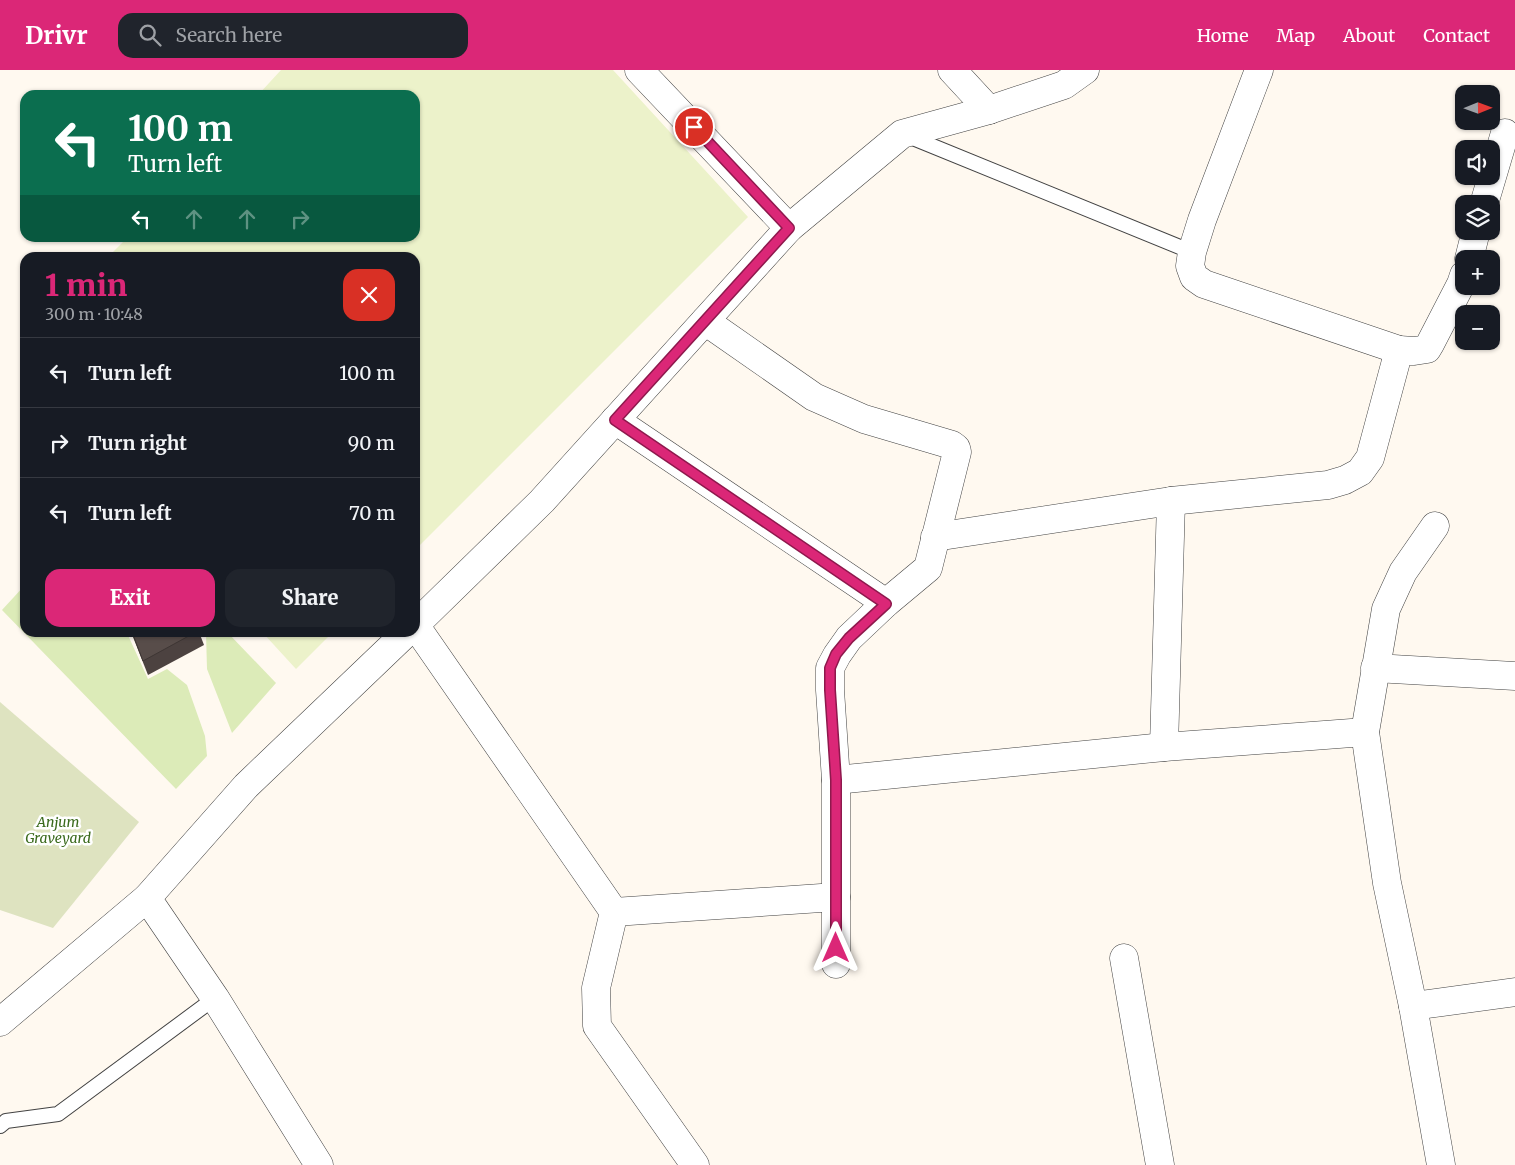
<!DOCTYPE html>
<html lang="en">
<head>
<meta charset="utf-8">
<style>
	:root { --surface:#171b24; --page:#20242c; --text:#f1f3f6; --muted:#9ea1a6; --line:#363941; --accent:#db2777 }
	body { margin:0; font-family:Merriweather,serif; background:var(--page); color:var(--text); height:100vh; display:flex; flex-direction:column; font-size:19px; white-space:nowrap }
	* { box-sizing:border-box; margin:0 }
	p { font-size:16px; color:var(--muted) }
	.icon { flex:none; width:28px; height:28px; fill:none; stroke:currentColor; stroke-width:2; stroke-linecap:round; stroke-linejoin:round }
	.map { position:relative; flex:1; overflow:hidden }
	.side { position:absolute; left:20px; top:182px; width:400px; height:385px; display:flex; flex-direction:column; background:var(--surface); border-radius:15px; box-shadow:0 1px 4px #0004 }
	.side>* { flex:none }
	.guide { position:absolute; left:20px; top:20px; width:400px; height:152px; border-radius:15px; box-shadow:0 1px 4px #0004; background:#0b6e4f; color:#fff; overflow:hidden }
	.needle { width:32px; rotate:89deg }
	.tools { position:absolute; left:1455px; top:15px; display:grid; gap:10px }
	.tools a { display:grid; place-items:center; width:45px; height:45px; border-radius:10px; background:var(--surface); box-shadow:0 1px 4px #0004; font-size:25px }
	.pin { position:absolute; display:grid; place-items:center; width:42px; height:42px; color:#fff; margin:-21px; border:2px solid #fff; border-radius:50%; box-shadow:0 1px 5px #0007 }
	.me { position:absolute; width:55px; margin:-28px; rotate:0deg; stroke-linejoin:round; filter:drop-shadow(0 0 4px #0008) }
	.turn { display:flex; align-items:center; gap:18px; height:105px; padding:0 25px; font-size:22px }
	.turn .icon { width:65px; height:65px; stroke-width:2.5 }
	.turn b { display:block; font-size:35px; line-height:42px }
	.lanes { display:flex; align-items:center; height:48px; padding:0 25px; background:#0003; justify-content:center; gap:25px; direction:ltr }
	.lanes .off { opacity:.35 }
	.round { display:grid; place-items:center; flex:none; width:52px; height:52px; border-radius:15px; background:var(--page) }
	.head { display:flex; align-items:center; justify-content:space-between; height:85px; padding:0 25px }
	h1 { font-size:30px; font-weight:800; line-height:38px; color:var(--accent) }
	.action { display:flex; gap:10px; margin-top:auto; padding:10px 25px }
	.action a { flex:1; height:58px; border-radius:15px; background:var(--accent); color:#fff; font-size:20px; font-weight:800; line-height:58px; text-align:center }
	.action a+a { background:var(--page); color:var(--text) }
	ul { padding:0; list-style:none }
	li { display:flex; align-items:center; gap:15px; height:70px; padding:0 25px; border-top:1px solid var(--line) }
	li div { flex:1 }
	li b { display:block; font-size:19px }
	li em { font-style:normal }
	header { display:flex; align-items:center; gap:30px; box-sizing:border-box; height:70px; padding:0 25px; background:var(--accent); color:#fff }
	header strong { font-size:24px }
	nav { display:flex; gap:28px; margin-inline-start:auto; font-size:18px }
	.search { width:350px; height:45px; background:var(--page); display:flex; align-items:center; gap:12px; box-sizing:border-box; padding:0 18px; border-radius:15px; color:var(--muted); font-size:19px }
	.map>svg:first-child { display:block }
	.green { fill:#dcebb8 }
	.cemetery { fill:#dee3c0 }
	.pitch { fill:#ecf2ca }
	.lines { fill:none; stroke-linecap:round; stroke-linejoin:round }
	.service-casing { stroke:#424242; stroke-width:16 }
	.minor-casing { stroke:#424242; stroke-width:29 }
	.service { stroke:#fff; stroke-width:14 }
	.minor { stroke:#fff; stroke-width:28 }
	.wall { fill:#4c4240 }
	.building { fill:#584d4a; stroke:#3e3634 }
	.route-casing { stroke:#8e194d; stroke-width:12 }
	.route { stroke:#db2777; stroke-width:9 }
	.labels { text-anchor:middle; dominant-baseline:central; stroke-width:5; stroke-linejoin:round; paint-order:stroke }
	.park-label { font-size:14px; font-style:italic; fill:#3a6a1c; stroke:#fff }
</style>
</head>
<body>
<header>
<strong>Drivr</strong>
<div class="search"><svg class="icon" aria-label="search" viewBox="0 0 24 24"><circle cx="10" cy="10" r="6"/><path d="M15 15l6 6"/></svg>Search here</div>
<nav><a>Home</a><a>Map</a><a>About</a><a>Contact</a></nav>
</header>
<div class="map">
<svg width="1515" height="1095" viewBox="0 0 1515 1095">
	<rect width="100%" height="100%" fill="#fff9f0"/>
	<!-- green -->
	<g class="green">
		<path d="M 25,515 L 25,562 L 127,563 L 148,609 L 167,599 L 187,615 L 205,666 L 207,686 L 176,719 L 2,540 Z"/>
		<path d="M 206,563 L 228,563 L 276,613 L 232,663 L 207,599 Z"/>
	</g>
	<!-- cemetery -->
	<path class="cemetery" d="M 0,632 L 139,752 L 53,858 L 0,840 Z"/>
	<!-- pitch -->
	<g class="pitch">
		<path d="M 281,0 L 613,0 L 748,147 L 415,480 L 415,188 L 108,187 L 127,168 L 415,168 L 415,25 L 258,25 Z"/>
		<path d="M 263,563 L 332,563 L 296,599 Z"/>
	</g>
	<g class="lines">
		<defs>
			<g id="service">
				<path d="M 908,66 L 1192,182"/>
				<path d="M 0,1056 L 6,1051 L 58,1044 L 215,928"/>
			</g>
			<g id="minor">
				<path d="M 639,0 L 789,158"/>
				<path d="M 952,0 L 989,40"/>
				<path d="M 1259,0 L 1202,150 L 1192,182 L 1190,196 L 1194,207 L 1204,214 L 1399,280"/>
				<path d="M 1484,134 L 1505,63"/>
				<path d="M 1469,189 L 1476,161"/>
				<path d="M 705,251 L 814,327 L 864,349 L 952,375 L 956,378 L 957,382 L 928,498 L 886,533 L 849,568 L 837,585 L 830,598 L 830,620 L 836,710 L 836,894"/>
				<path d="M 615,350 L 886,533"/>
				<path d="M 1435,456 L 1403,502 L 1386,539 L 1365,662 L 1387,813 L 1413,936 L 1441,1095"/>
				<path d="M 935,467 L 1171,431 L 1328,415 L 1345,410 L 1360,402 L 1370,388 L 1399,280 L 1414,281 L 1427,279 L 1430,274 L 1461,214 L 1464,205"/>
				<path d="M 415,555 L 542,431 L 789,158 L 902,64 L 989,40 L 1064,15 L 1085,0"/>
				<path d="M 415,555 L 614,842 L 596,918 L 597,956 L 695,1095"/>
				<path d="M 1375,598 L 1515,606"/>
				<path d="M 1164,677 L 1171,431"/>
				<path d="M 836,710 L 1164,677 L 1365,662"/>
				<path d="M 614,842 L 836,827"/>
				<path d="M 1124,888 L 1160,1095"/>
				<path d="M 1413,936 L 1515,922"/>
				<path d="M 0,952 L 147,828"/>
				<path d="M 319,1095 L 215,928 L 147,828 L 246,716 L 407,562"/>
			</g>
		</defs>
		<!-- service casing -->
		<use href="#service" class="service-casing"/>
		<!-- minor casing -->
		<use href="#minor" class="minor-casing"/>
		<!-- service -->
		<use href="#service" class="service"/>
		<!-- minor -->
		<use href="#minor" class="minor"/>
	</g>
	<!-- wall -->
	<path class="wall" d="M 131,562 L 199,562 L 204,575 L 148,605 Z"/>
	<!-- building -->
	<path class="building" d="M 132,562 L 196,562 L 143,591 Z"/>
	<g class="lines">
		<defs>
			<path id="route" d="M 694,57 L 789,158 L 615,350 L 886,534 L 849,568 L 836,584 L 830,598 L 830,620 L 836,710 L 836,878"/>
		</defs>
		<!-- route casing -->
		<use href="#route" class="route-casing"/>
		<!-- route -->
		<use href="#route" class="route"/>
	</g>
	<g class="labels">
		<!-- park labels -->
		<g class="park-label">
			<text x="58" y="752">Anjum<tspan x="58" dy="16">Graveyard</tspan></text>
		</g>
	</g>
</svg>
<div class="tools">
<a><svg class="needle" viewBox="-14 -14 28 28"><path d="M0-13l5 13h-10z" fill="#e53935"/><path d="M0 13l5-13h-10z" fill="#9ea1a6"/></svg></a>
<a><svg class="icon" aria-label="sound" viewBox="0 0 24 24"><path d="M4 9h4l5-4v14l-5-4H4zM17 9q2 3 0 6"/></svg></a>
<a><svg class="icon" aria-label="layers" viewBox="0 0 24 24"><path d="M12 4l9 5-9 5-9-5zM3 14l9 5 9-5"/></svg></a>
<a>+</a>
<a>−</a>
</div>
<div class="pin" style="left:694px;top:57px;background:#d93025"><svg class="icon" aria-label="arrive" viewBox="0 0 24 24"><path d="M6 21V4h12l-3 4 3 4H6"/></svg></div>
<svg class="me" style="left:836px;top:878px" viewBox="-20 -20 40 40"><path d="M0-17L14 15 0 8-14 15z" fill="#db2777" stroke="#fff" stroke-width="4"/></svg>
<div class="guide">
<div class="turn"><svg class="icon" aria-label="left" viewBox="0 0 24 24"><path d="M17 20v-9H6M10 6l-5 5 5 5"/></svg><div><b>100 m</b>Turn left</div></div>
<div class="lanes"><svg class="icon" aria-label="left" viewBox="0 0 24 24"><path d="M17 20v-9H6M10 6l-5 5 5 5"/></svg><svg class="icon off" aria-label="ahead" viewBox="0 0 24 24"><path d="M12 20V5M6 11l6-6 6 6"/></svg><svg class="icon off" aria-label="ahead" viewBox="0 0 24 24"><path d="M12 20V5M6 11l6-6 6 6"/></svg><svg class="icon off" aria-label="right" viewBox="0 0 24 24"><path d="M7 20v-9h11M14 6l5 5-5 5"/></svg></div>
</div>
<section class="side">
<div class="head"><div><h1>1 min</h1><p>300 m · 10:48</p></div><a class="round" style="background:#d93025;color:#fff"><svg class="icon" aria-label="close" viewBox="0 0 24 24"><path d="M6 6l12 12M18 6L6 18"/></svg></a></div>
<ul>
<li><svg class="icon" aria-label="left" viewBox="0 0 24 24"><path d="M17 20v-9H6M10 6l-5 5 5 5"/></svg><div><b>Turn left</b></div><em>100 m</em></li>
<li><svg class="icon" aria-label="right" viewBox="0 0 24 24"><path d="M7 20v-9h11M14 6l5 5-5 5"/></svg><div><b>Turn right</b></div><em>90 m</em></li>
<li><svg class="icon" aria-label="left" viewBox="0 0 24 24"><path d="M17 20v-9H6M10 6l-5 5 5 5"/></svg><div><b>Turn left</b></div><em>70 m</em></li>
</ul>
<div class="action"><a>Exit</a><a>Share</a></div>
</section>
</div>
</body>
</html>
